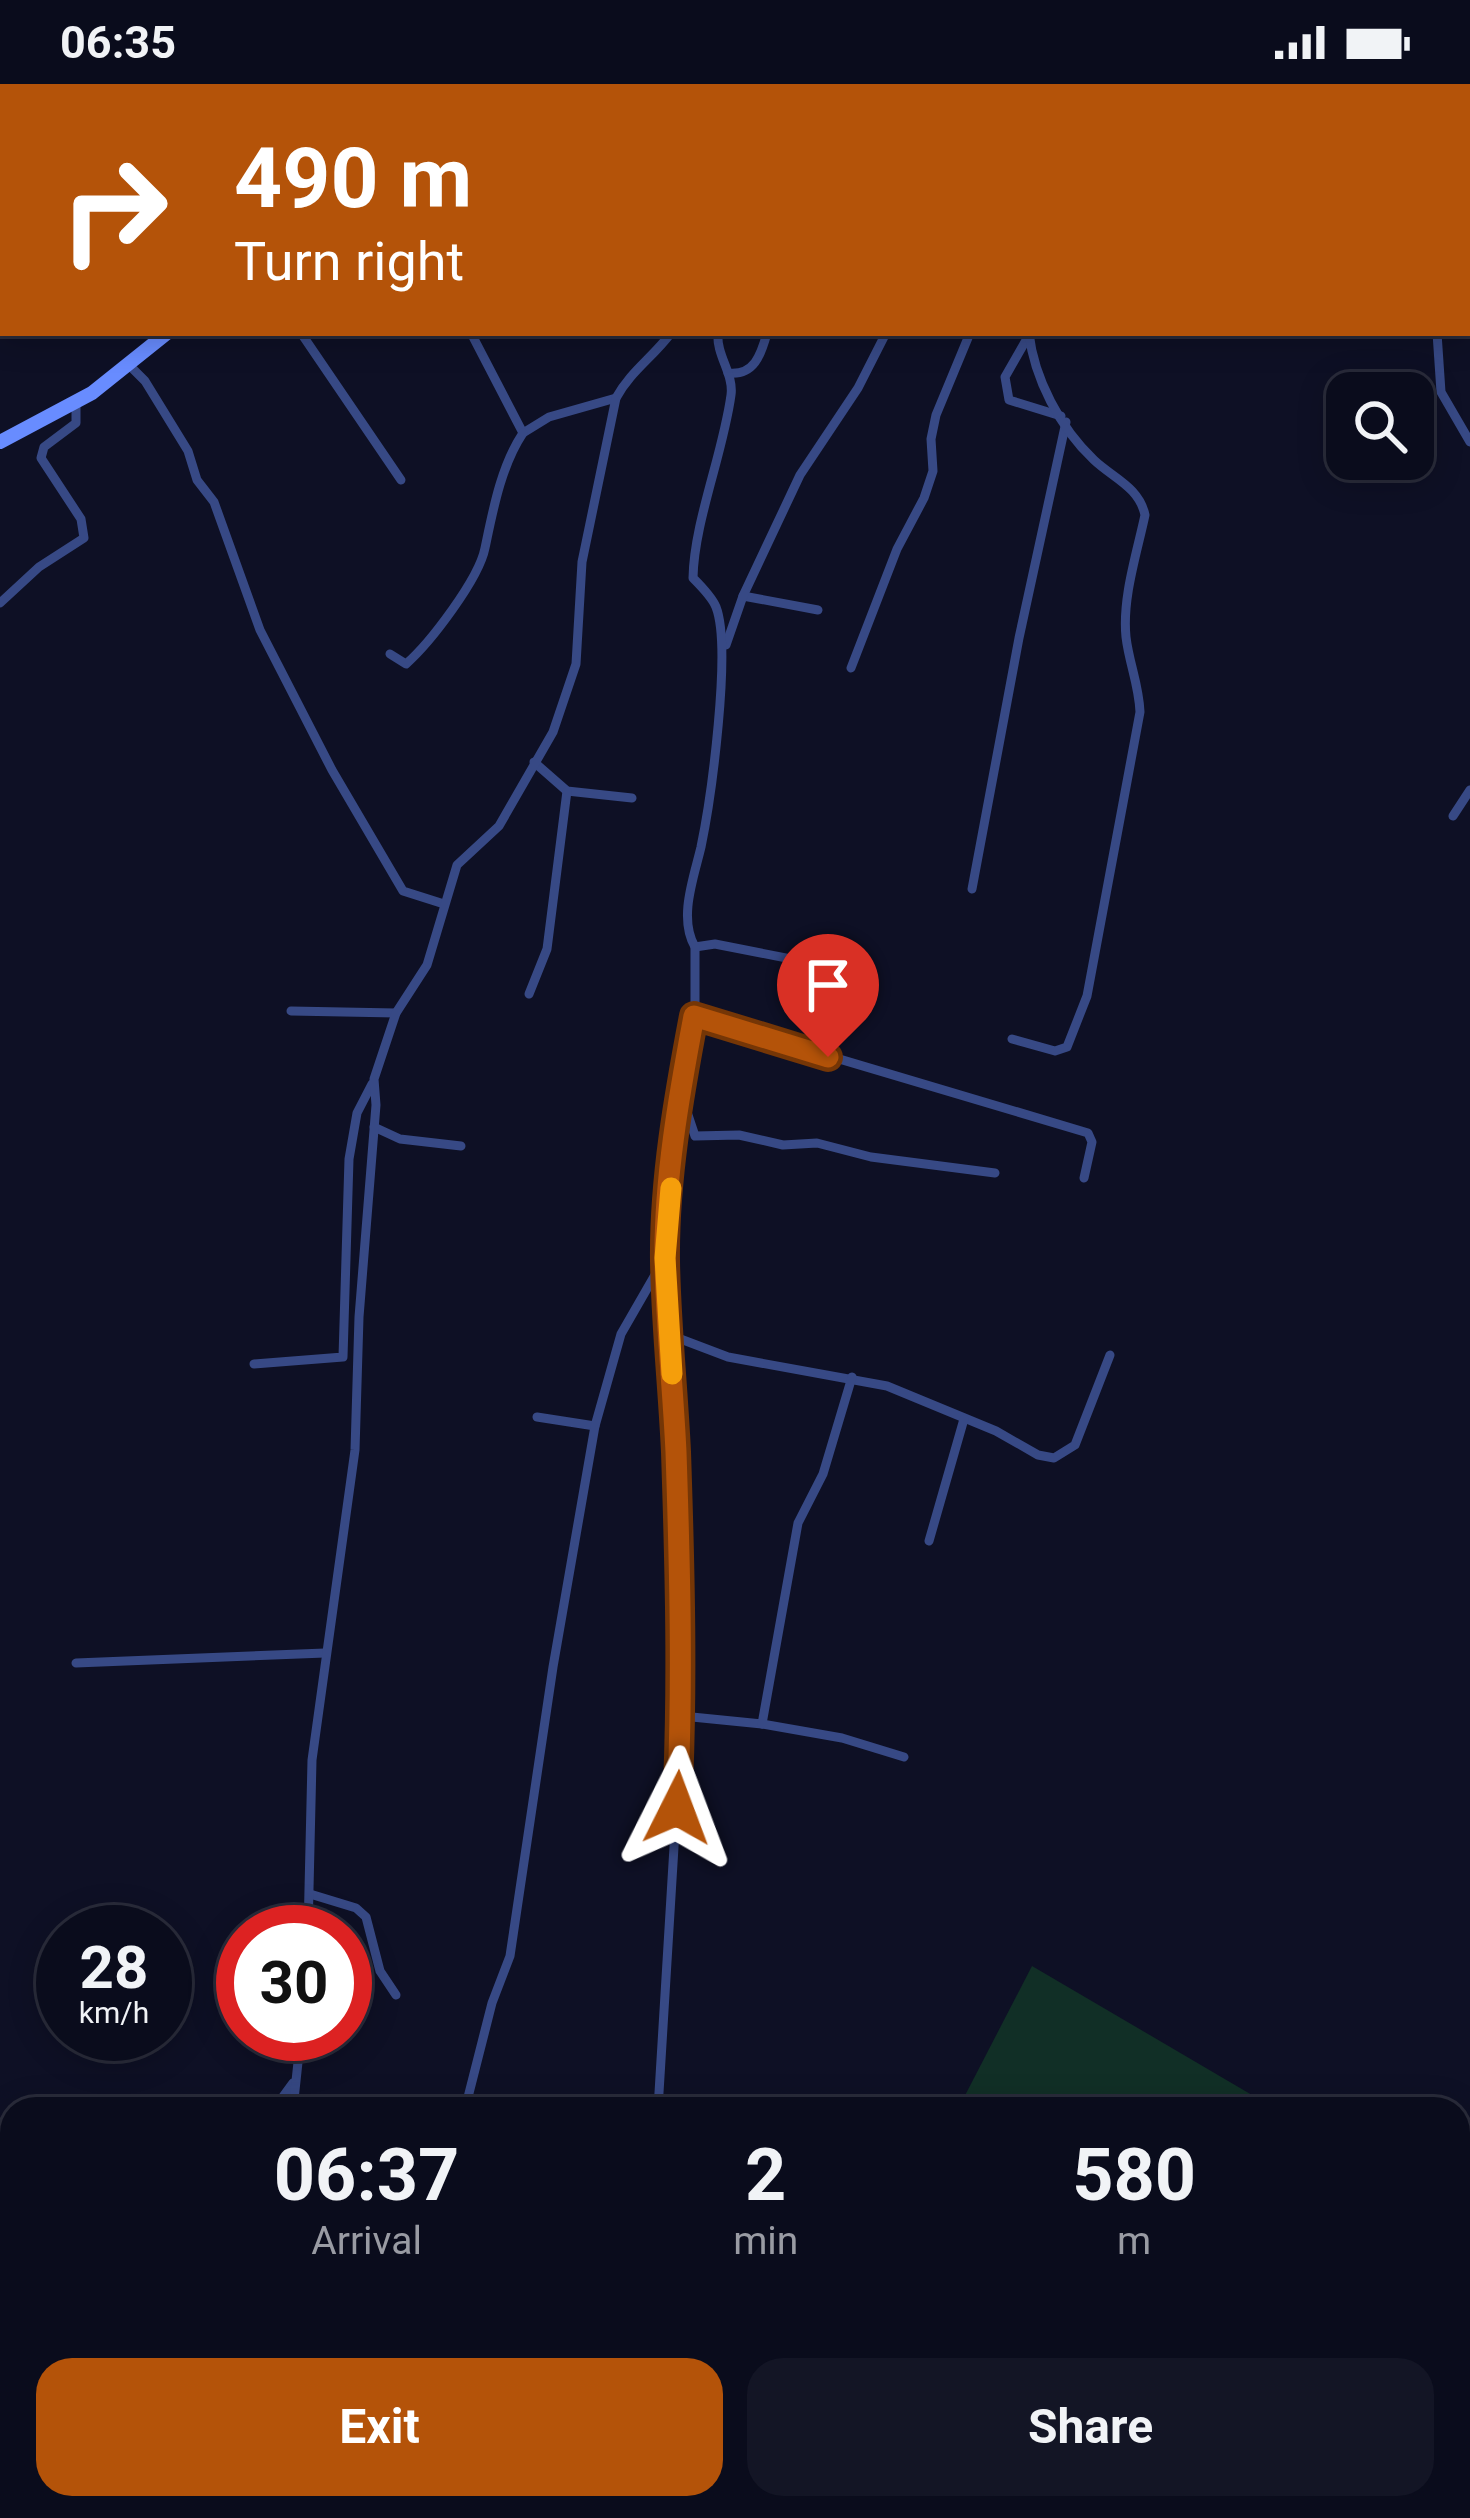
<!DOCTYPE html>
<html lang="en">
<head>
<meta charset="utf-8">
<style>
	:root { --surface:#0a0c1c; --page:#131525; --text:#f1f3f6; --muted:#999ba3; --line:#2a2c3b; --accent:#b45309 }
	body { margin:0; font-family:Roboto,sans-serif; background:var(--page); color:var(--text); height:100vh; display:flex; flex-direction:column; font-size:45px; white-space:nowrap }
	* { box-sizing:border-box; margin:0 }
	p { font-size:39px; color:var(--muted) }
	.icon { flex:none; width:66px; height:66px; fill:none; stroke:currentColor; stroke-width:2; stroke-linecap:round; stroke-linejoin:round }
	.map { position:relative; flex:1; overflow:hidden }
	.drawer { position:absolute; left:0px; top:2013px; width:1470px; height:423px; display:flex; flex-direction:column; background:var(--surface); border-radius:36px 36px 0 0; box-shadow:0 6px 30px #0003,0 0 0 3px var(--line) }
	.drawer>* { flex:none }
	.top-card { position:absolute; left:0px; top:0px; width:1470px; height:252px; box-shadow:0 6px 30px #0003,0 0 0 3px var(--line); background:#b45309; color:#fff; overflow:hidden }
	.buttons { position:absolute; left:1326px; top:288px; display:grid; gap:24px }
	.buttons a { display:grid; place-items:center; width:108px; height:108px; border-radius:24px; background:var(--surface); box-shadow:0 6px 30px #0003,0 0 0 3px var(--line); font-size:60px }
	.speed { position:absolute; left:36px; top:1821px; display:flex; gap:24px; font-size:60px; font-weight:700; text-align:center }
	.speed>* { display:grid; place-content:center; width:156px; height:156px; border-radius:50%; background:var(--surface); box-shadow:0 6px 30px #0003,0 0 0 3px var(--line); line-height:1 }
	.speed small { font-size:30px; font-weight:400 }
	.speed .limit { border:18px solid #d22; background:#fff; color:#111 }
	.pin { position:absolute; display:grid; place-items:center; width:102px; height:102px; color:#fff; margin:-123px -51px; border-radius:50% 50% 50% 0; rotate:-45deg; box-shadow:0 0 12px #0007 }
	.pin .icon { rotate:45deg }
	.me { position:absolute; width:132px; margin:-66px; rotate:3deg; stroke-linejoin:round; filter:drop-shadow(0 0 9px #0008) }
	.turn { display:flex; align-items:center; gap:42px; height:252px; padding:0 36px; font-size:54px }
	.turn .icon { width:156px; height:156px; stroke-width:2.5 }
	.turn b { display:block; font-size:84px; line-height:102px }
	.eta { display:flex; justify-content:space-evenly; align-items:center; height:204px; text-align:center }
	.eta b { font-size:72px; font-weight:700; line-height:84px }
	.primary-button { display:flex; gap:24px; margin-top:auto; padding:24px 36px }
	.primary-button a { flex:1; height:138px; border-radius:36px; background:var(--accent); color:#fff; font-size:48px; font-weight:700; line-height:138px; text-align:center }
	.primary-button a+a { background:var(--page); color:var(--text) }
	.status { display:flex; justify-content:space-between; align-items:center; height:84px; padding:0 60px; background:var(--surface); direction:ltr }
	.status svg { height:33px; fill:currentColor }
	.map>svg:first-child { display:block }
	.green { fill:#112f26 }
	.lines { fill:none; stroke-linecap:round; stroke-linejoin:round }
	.stream { stroke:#082d43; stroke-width:3 }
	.street { stroke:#374985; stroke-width:9 }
	.secondary { stroke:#688cff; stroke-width:14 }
	.route-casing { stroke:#753606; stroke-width:30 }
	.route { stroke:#b45309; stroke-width:21 }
	.slow { stroke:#f59e0b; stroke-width:21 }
</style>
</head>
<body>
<div class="status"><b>06:35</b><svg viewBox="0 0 49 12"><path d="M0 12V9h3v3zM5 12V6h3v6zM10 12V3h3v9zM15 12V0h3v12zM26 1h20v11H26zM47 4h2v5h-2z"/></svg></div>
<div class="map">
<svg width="1470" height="2434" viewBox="0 0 1470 2434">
	<rect width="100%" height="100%" fill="#0e1025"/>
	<!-- green -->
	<g class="green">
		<path d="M 1032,1882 L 1276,2025 L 958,2025 Z"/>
		<path d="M 1470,2079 L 1470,2434 L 861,2434 L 865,2424 L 1458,2424 L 1458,2080 Z"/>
	</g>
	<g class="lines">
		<!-- stream -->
		<g class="stream">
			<path d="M 138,3 L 139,0"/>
			<path d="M 0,108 L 3,110"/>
		</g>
		<!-- street -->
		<g class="street">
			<path d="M 448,0 L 450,3"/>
			<path d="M 568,0 L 570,3"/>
			<path d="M 837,0 L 839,3"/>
			<path d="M 1368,0 L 1369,3"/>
			<path d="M 790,3 L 792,0"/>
			<path d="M 1007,3 L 1008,0"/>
			<path d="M 1140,3 L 1146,0"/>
			<path d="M 1403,3 L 1405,0"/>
			<path d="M 1467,218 L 1470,222"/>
			<path d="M 301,249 L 401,396"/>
			<path d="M 471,249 L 523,349 L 549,333 L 616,314"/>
			<path d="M 1437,249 L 1441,308 L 1470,358"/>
			<path d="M 1029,251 L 1005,293 L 1009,316 L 1061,332"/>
			<path d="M 130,282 L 145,297 L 188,367 L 197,396 L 214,418 L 260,546 L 332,686 L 403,807 L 444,820"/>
			<path d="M 728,289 C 754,292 761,271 767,249"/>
			<path d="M 743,512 L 818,526"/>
			<path d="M 0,519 L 39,483 L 84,454 L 81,435 L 41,374 L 44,363 L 76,339 L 76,317"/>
			<path d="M 726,561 L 743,512 L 800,391 L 858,304 L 886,249"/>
			<path d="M 390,570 L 406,580 C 430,559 479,495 485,464 C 493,426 501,382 523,349"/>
			<path d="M 851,584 L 897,465 L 924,414 L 933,387 L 931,355 L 936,331 L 970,249"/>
			<path d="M 534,678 L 567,707 L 632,714"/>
			<path d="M 1453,732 L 1470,706"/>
			<path d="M 972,805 L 1019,554 L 1066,338"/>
			<path d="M 695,863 L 715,860 L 827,882"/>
			<path d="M 529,910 L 547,865 L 567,707"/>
			<path d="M 291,927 L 396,929"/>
			<path d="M 695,932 L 1088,1049 L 1092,1058 L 1084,1094"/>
			<path d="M 1012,955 L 1055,967 L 1067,963 L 1087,912 L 1140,628 C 1139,601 1129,579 1126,553 C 1122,514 1137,469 1145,431 C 1139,403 1113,394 1094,376 C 1060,344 1034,294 1029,249"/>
			<path d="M 679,1014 L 684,1019 L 695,1052 L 739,1051 L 783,1061 L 817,1059 L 871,1073 L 995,1089"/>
			<path d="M 374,1043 L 400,1055 L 461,1062"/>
			<path d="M 670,1251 L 728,1273 L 887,1302 L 996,1347 L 1038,1371 L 1054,1374 L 1075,1361 L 1110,1271"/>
			<path d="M 254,1280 L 343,1273 L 349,1075 L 357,1029 L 372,1000"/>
			<path d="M 537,1333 L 595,1342"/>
			<path d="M 929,1457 L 964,1335"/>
			<path d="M 76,1579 L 325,1569"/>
			<path d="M 682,1632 L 762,1640 L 798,1439 L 823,1390 L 852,1293"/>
			<path d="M 762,1640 L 842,1654 L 904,1673"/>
			<path d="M 310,1810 L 356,1824 L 366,1833 L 380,1887 L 396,1911"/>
			<path d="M 308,1848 L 312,1676 L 355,1366 L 359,1233 L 376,1021 L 374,995 L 396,929 L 427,881 L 457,781 L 499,742 L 553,648 L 576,580 L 582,478 L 616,314 C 630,288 653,273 671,249"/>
			<path d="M 274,2025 L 293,1999"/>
			<path d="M 293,2025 L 301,1950"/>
			<path d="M 465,2025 L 492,1919 L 510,1872 L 553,1583 L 595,1342 L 621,1250 L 663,1177"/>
			<path d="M 658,2025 L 682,1632 L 676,1369 L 665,1174 L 679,1014 L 695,932 L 695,863 C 678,834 694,793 701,763 C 711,715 732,564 716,523 C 712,513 701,502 693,494 C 694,438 723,370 731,311 C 734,290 716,271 718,249"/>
			<path d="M 297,2424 L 299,2434"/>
			<path d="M 518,2434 L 522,2424"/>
			<path d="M 616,2434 L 619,2424"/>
		</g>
		<!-- secondary -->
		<g class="secondary">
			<path d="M 546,3 L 553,0"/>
			<path d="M 0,358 L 92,309 L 167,249"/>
		</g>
	</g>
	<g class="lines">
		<defs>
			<path id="route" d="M 677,1724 C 683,1606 680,1487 676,1368 C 673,1304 666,1240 665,1177 C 664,1096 679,1011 694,932 L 828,973"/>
		</defs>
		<!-- route casing -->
		<use href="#route" class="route-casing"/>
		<!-- route -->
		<use href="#route" class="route"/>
		<!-- slow -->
		<path class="slow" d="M 671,1104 L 665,1174 L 672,1290"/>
	</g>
</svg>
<div class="buttons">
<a><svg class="icon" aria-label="search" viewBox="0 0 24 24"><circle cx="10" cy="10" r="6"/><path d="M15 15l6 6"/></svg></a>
</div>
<div class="speed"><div>28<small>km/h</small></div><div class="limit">30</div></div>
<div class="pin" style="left:828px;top:973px;background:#d93025"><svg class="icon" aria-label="arrive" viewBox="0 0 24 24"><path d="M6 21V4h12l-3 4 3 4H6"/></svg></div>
<svg class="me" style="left:677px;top:1724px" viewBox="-20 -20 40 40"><path d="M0-17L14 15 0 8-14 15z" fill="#b45309" stroke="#fff" stroke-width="4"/></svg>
<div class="top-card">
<div class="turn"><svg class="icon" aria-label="right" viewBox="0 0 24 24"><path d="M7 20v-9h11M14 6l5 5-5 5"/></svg><div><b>490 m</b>Turn right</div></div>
</div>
<section class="drawer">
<div class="eta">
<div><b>06:37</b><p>Arrival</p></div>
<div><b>2</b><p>min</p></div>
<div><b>580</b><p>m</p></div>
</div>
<div class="primary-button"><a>Exit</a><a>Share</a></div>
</section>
</div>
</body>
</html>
